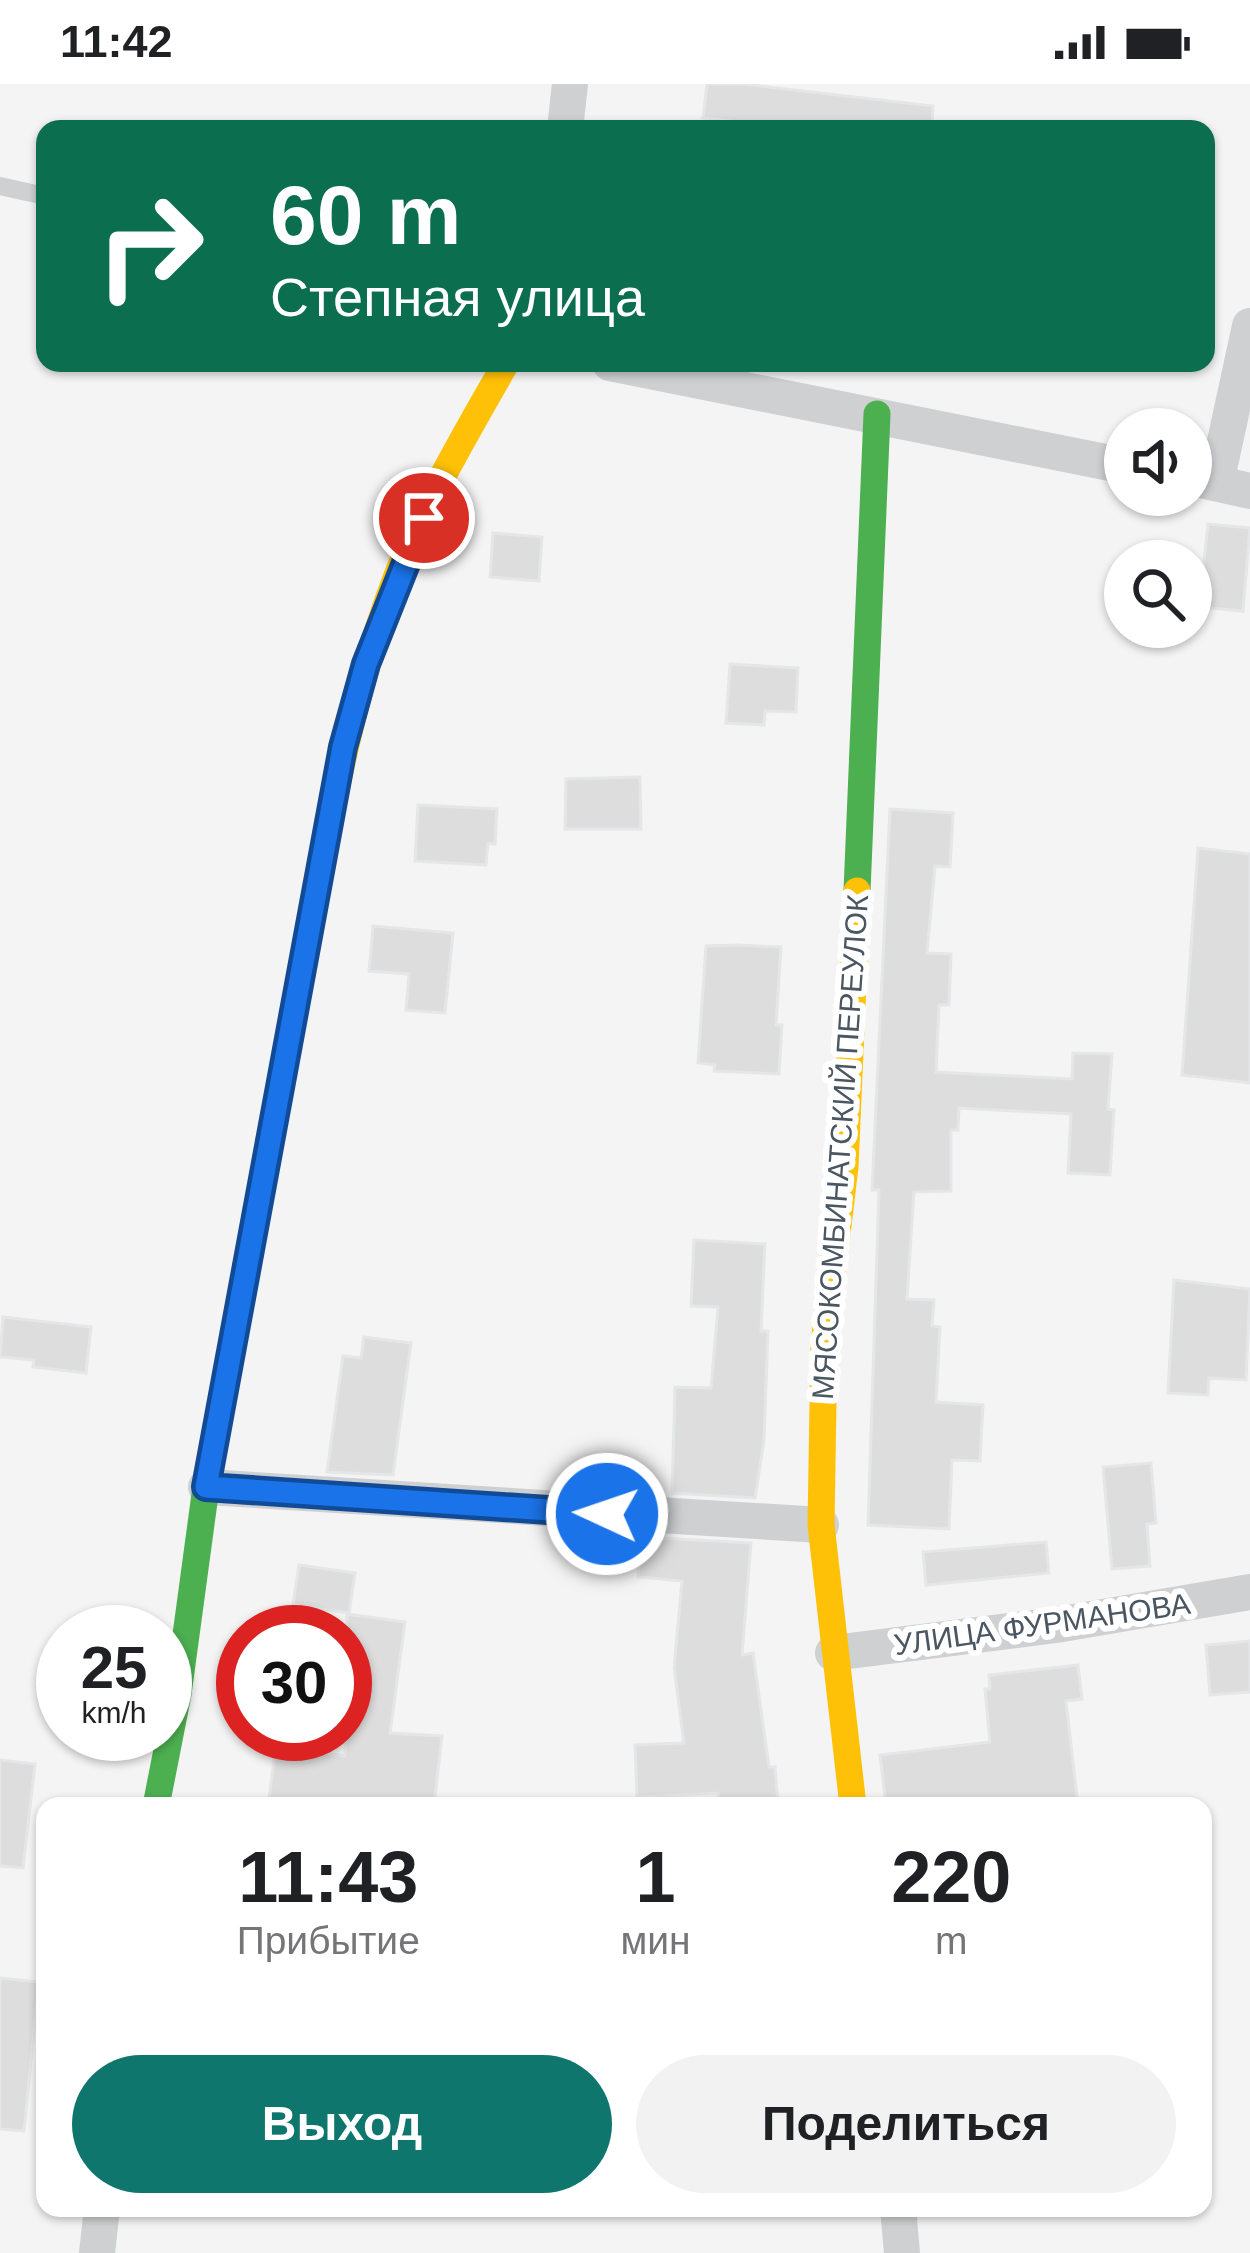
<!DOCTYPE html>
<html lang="ru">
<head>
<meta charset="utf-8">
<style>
	:root { --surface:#fff; --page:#f2f2f2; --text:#202124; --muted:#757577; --accent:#0f766e }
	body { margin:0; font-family:Helvetica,sans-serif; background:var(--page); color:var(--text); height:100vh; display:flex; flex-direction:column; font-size:45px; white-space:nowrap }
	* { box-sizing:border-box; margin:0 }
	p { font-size:39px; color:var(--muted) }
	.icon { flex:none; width:66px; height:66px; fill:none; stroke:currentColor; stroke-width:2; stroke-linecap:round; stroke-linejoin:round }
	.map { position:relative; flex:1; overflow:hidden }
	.panel { position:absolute; left:36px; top:1713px; width:1176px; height:420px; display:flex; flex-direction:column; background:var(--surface); border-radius:24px; box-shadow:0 3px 9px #0004 }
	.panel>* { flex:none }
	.banner { position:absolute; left:36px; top:36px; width:1179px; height:252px; border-radius:24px; box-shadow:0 3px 9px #0004; background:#0b6e4f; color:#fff; overflow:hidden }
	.fabs { position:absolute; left:1104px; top:324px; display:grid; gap:24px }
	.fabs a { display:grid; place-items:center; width:108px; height:108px; border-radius:50%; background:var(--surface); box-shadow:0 3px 9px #0004; font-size:60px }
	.speed { position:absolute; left:36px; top:1521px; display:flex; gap:24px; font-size:60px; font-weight:700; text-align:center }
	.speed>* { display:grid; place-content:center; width:156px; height:156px; border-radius:50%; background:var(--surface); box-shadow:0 3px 9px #0004; line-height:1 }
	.speed small { font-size:30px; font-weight:400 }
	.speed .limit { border:18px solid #d22; background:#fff; color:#111 }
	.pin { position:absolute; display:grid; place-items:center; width:102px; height:102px; color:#fff; margin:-51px; border:6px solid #fff; border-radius:50%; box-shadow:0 3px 12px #0007 }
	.me { position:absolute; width:132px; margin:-66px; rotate:273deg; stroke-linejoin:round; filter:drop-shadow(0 0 9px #0008) }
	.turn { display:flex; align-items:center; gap:42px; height:252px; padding:0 36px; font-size:54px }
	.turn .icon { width:156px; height:156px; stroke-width:2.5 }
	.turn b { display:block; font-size:84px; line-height:102px }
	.eta { display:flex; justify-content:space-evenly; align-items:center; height:204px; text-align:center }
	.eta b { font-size:72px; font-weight:600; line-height:84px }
	.cta { display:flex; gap:24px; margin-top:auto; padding:24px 36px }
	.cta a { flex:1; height:138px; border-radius:72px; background:var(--accent); color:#fff; font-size:48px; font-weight:600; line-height:138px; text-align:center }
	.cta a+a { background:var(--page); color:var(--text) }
	.status { display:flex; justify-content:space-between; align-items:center; height:84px; padding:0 60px; background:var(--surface); direction:ltr }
	.status svg { height:33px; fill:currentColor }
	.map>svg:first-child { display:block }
	.building { fill:#ddddde; stroke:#e5e6e7; stroke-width:3 }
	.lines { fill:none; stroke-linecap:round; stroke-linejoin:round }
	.lane { stroke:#ced0d2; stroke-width:18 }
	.street { stroke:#ced0d2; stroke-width:36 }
	.fast { stroke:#4caf50; stroke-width:27 }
	.slow { stroke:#ffc107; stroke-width:27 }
	.route-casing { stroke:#114b97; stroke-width:30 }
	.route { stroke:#1a73e8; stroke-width:21 }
	.labels { text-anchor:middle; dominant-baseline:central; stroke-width:12; stroke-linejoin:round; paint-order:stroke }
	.street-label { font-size:30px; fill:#4a5661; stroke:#fff }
</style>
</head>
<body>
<div class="status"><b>11:42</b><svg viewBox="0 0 49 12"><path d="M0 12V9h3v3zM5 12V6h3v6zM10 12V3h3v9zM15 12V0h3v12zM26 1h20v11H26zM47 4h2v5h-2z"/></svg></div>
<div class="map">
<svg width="1250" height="2169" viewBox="0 0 1250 2169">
	<rect width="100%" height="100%" fill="#f4f4f4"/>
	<!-- building -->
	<g class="building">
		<path d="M 707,0 L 743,0 L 933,22 L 932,45 L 742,45 L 742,38 L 703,34 Z"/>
		<path d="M 1208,440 L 1250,444 L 1243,527 L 1199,523 Z"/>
		<path d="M 493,449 L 542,453 L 539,497 L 490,493 Z"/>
		<path d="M 730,580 L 798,584 L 796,628 L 765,627 L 764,641 L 726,639 Z"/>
		<path d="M 640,693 L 641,745 L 565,745 L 566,695 Z"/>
		<path d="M 418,721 L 497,725 L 495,760 L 488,759 L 486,781 L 415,777 Z"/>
		<path d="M 890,725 L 953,729 L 950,783 L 935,782 L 927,869 L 951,870 L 949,921 L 939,921 L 936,988 L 1072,995 L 1073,969 L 1112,970 L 1108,1025 L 1114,1026 L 1110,1091 L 1068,1089 L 1071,1030 L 959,1024 L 958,1046 L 951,1046 L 951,1107 L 914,1108 L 907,1215 L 934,1216 L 932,1242 L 940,1243 L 936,1318 L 983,1321 L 980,1377 L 952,1376 L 949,1445 L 868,1441 L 879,1106 L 872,1106 Z"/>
		<path d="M 1198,764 L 1250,770 L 1250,999 L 1182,991 Z"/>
		<path d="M 373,842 L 453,849 L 445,929 L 406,926 L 409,890 L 369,887 Z"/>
		<path d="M 737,861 L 781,863 L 776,941 L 782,941 L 779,990 L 714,987 L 715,981 L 698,979 L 706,862 Z"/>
		<path d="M 694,1156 L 765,1160 L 761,1247 L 768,1247 L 764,1357 L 755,1414 L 672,1409 L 675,1303 L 711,1304 L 718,1223 L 691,1222 Z"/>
		<path d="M 1174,1196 L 1250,1205 L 1246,1296 L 1209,1294 L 1208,1311 L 1168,1309 Z"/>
		<path d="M 3,1233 L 91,1243 L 86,1289 L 33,1283 L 34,1276 L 0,1273 Z"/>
		<path d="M 364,1253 L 411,1259 L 393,1391 L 327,1388 L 343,1272 L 361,1274 Z"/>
		<path d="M 1151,1379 L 1156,1439 L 1147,1440 L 1150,1482 L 1112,1485 L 1103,1383 Z"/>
		<path d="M 641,1453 L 751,1459 L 742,1571 L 753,1569 L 769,1683 L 775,1683 L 778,1722 L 719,1722 L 718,1709 L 637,1713 L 635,1661 L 684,1659 L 674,1584 L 682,1497 L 638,1493 Z"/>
		<path d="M 1046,1458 L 1049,1489 L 926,1501 L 923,1468 Z"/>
		<path d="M 299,1481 L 355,1489 L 349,1529 L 293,1521 Z"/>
		<path d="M 347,1530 L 405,1538 L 390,1649 L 442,1652 L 434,1722 L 268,1722 L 276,1662 L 345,1672 Z"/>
		<path d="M 1250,1557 L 1250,1608 L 1210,1611 L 1206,1561 Z"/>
		<path d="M 1078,1581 L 1082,1615 L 1066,1617 L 1078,1722 L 886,1722 L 880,1671 L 990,1658 L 985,1605 L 990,1605 L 989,1591 Z"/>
		<path d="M 0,1676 L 35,1680 L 23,1784 L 0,1782 Z"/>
		<path d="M 0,1894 L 39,1898 L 24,2047 L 0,2045 Z"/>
	</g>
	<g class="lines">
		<!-- lane -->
		<path class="lane" d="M 0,102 L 45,112"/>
		<!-- street -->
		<g class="street">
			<path d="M 565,45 L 570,0"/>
			<path d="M 610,279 L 1125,382"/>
			<path d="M 1191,394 L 1250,407"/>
			<path d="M 1216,399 L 1250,242"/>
			<path d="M 206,1403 L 821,1441"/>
			<path d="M 833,1569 L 1056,1541 L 1250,1508"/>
			<path d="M 898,2124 L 902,2169"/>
			<path d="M 97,2169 L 102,2124"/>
		</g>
		<!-- fast -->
		<g class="fast">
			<path d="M 857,807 L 877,330"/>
			<path d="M 156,1722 L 178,1610 L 206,1403 L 297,909"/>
		</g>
		<!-- slow -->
		<g class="slow">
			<path d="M 297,909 C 325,762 347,614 404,474 C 432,406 470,343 506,279"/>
			<path d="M 853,1722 L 821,1441 L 824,1259 L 845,1083 L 857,807"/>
		</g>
	</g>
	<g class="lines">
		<defs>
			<path id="route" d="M 424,434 L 366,580 L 343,663 L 206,1403 L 607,1430"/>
		</defs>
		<!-- route casing -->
		<use href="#route" class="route-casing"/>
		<!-- route -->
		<use href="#route" class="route"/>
	</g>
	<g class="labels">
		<!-- street labels -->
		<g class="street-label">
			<text transform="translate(840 1063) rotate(-86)">МЯСОКОМБИНАТСКИЙ ПЕРЕУЛОК</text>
			<text transform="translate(1042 1540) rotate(-8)">УЛИЦА ФУРМАНОВА</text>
		</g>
	</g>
</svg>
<div class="fabs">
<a><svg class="icon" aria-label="sound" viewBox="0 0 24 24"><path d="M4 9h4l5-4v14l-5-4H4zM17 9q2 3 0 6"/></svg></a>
<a><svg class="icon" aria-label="search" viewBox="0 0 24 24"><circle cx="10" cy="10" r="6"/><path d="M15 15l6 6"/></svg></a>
</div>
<div class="speed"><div>25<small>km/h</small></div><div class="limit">30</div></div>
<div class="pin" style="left:424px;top:434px;background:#d93025"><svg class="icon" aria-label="arrive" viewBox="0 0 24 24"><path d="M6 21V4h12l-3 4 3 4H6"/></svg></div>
<svg class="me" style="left:607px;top:1430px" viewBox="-20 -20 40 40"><circle r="17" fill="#1a73e8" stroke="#fff" stroke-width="3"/><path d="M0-11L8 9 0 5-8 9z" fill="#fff"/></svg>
<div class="banner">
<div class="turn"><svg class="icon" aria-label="right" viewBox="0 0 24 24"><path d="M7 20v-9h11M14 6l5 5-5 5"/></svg><div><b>60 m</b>Степная улица</div></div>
</div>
<section class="panel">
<div class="eta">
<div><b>11:43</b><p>Прибытие</p></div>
<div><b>1</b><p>мин</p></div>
<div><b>220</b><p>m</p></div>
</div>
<div class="cta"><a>Выход</a><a>Поделиться</a></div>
</section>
</div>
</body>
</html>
